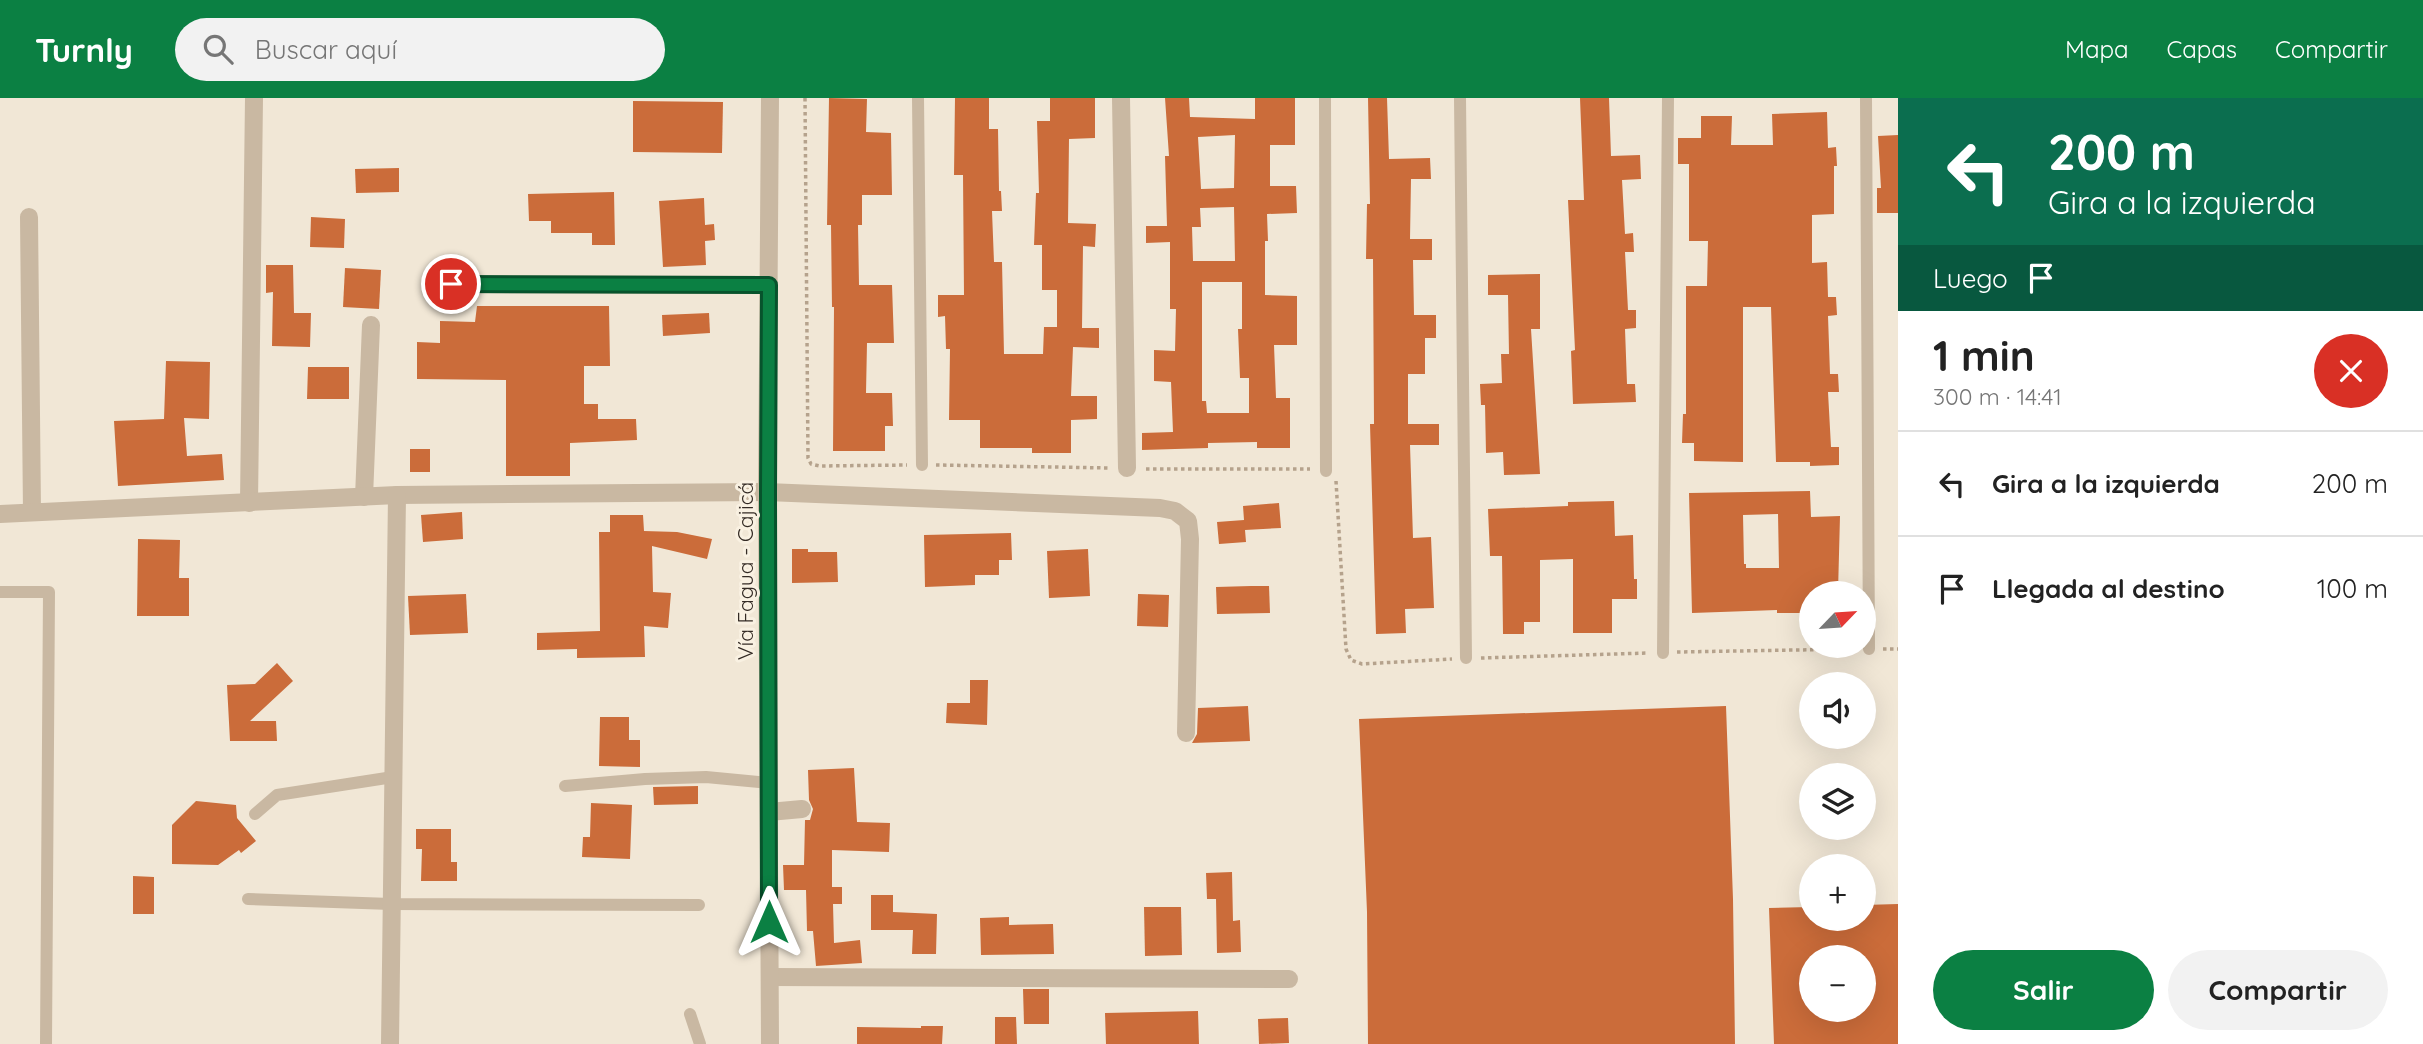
<!DOCTYPE html>
<html lang="es">
<head>
<meta charset="utf-8">
<style>
	:root { --surface:#fff; --page:#f2f2f2; --text:#222; --muted:#767676; --line:#e0e0e0; --accent:#0b8043 }
	body { margin:0; font-family:Quicksand,sans-serif; background:var(--page); color:var(--text); height:100vh; display:flex; flex-direction:column; font-size:26px; white-space:nowrap }
	* { box-sizing:border-box; margin:0 }
	p { font-size:23px; color:var(--muted) }
	.icon { flex:none; width:38px; height:38px; fill:none; stroke:currentColor; stroke-width:2; stroke-linecap:round; stroke-linejoin:round }
	.map { position:relative; flex:1; overflow:hidden }
	.drawer { display:flex; flex-direction:column; background:var(--surface); width:525px }
	.drawer>* { flex:none }
	.top-card { background:#0b6e4f; color:#fff; overflow:hidden }
	.needle { width:46px; rotate:65deg }
	.tools { position:absolute; left:1799px; top:483px; display:grid; gap:14px }
	.tools a { display:grid; place-items:center; width:77px; height:77px; border-radius:50%; background:var(--surface); box-shadow:0 7px 28px #0002; font-size:35px }
	.pin { position:absolute; display:grid; place-items:center; width:60px; height:60px; color:#fff; margin:-30px; border:4px solid #fff; border-radius:50%; box-shadow:0 2px 7px #0007 }
	.me { position:absolute; width:77px; margin:-38px; rotate:0deg; stroke-linejoin:round; filter:drop-shadow(0 0 5px #0008) }
	.turn { display:flex; align-items:center; gap:24px; height:147px; padding:0 35px; font-size:32px }
	.turn .icon { width:91px; height:91px; stroke-width:2.5 }
	.turn b { display:block; font-size:49px; line-height:60px }
	.then { display:flex; align-items:center; height:66px; padding:0 35px; background:#0003; gap:14px; font-size:26px }
	.round { display:grid; place-items:center; flex:none; width:74px; height:74px; border-radius:37px; background:var(--page) }
	.head { display:flex; align-items:center; justify-content:space-between; height:119px; padding:0 35px }
	h1 { font-size:42px; font-weight:700; line-height:52px }
	.cta { display:flex; gap:14px; margin-top:auto; padding:14px 35px }
	.cta a { flex:1; height:80px; border-radius:42px; background:var(--accent); color:#fff; font-size:28px; font-weight:700; line-height:80px; text-align:center }
	.cta a+a { background:var(--page); color:var(--text) }
	ul { padding:0; list-style:none }
	li { display:flex; align-items:center; gap:21px; height:105px; padding:0 35px; border-top:2px solid var(--line) }
	li div { flex:1 }
	li b { display:block; font-size:26px }
	li em { font-style:normal }
	header { display:flex; align-items:center; gap:42px; box-sizing:border-box; height:98px; padding:0 35px; background:var(--accent); color:#fff }
	header strong { font-size:33px }
	nav { display:flex; gap:38px; margin-inline-start:auto; font-size:24px }
	.search { width:490px; height:63px; background:var(--page); display:flex; align-items:center; gap:18px; box-sizing:border-box; padding:0 24px; border-radius:38px; color:var(--muted); font-size:26px }
	main { display:flex; flex:1; min-height:0 }
	.map>svg:first-child { display:block }
	.building { fill:#cb6c3a; fill-rule:evenodd }
	.lines { fill:none; stroke-linecap:round; stroke-linejoin:round }
	.path { stroke:#b5a28c; stroke-width:3.5; stroke-dasharray:3.5 3.5; stroke-linecap:butt }
	.service { stroke:#c9b8a2; stroke-width:12 }
	.minor { stroke:#c9b8a2; stroke-width:18 }
	.tertiary { stroke:#c9b8a2; stroke-width:18 }
	.route-casing { stroke:#07532c; stroke-width:18 }
	.route { stroke:#0b8043; stroke-width:12 }
	.labels { text-anchor:middle; dominant-baseline:central; stroke-width:6; stroke-linejoin:round; paint-order:stroke }
	.street-label { font-size:21px; fill:#342b25; stroke:#f9f1e2 }
</style>
</head>
<body>
<header>
<strong>Turnly</strong>
<div class="search"><svg class="icon" aria-label="search" viewBox="0 0 24 24"><circle cx="10" cy="10" r="6"/><path d="M15 15l6 6"/></svg>Buscar aquí</div>
<nav><a>Mapa</a><a>Capas</a><a>Compartir</a></nav>
</header>
<main>
<div class="map">
<svg width="1898" height="946" viewBox="0 0 1898 946">
	<rect width="100%" height="100%" fill="#f1e7d6"/>
	<!-- building -->
	<g class="building">
		<path d="M 829,0 L 867,1 L 866,34 L 891,35 L 892,97 L 862,97 L 862,127 L 858,127 L 859,187 L 892,187 L 894,245 L 867,245 L 866,295 L 892,295 L 893,328 L 885,328 L 885,353 L 833,353 L 834,209 L 832,209 L 831,127 L 827,127 Z"/>
		<path d="M 955,0 L 989,0 L 989,31 L 998,31 L 999,93 L 1001,93 L 1002,113 L 992,113 L 994,164 L 1002,164 L 1004,256 L 1043,256 L 1044,229 L 1057,229 L 1057,192 L 1042,192 L 1042,147 L 1034,147 L 1036,95 L 1039,95 L 1037,23 L 1050,23 L 1050,0 L 1095,0 L 1095,40 L 1069,41 L 1068,125 L 1096,126 L 1095,149 L 1083,148 L 1082,230 L 1099,230 L 1099,250 L 1073,249 L 1071,298 L 1097,298 L 1097,321 L 1071,322 L 1071,355 L 1032,355 L 1032,350 L 980,350 L 980,322 L 949,322 L 950,251 L 946,251 L 945,218 L 938,219 L 938,197 L 964,197 L 963,77 L 954,77 Z"/>
		<path d="M 1165,0 L 1189,0 L 1190,19 L 1255,21 L 1255,0 L 1295,0 L 1295,47 L 1270,47 L 1270,88 L 1296,88 L 1297,115 L 1267,116 L 1268,143 L 1265,143 L 1265,197 L 1297,198 L 1297,247 L 1274,247 L 1276,300 L 1290,300 L 1290,350 L 1257,350 L 1257,344 L 1208,345 L 1208,350 L 1142,352 L 1142,335 L 1173,334 L 1171,284 L 1154,283 L 1154,252 L 1175,253 L 1176,211 L 1170,211 L 1170,144 L 1146,145 L 1146,128 L 1167,128 L 1165,58 L 1169,58 ZM 1235,37 L 1234,90 L 1201,91 L 1198,39 ZM 1234,109 L 1235,163 L 1193,163 L 1192,129 L 1201,129 L 1200,110 ZM 1202,184 L 1242,184 L 1242,231 L 1238,231 L 1240,280 L 1249,280 L 1249,315 L 1207,315 L 1206,303 L 1202,303 Z"/>
		<path d="M 1368,0 L 1387,0 L 1389,61 L 1430,60 L 1431,81 L 1411,81 L 1410,141 L 1432,141 L 1432,162 L 1413,162 L 1414,217 L 1436,217 L 1436,240 L 1425,240 L 1425,276 L 1408,276 L 1408,326 L 1439,326 L 1439,347 L 1410,347 L 1413,440 L 1431,439 L 1434,510 L 1405,511 L 1406,535 L 1376,536 L 1370,326 L 1374,326 L 1373,161 L 1366,161 L 1367,106 L 1370,106 Z"/>
		<path d="M 1580,0 L 1609,0 L 1611,58 L 1640,57 L 1641,81 L 1622,82 L 1625,136 L 1633,135 L 1634,154 L 1625,154 L 1628,212 L 1636,212 L 1636,230 L 1625,231 L 1627,286 L 1635,286 L 1636,304 L 1573,306 L 1571,253 L 1575,252 L 1568,102 L 1584,102 Z"/>
		<path d="M 633,3 L 723,4 L 722,55 L 633,54 Z"/>
		<path d="M 1827,14 L 1828,50 L 1836,49 L 1837,68 L 1834,68 L 1834,116 L 1812,117 L 1812,165 L 1827,164 L 1828,199 L 1836,199 L 1837,217 L 1828,218 L 1830,276 L 1838,276 L 1839,294 L 1828,294 L 1831,349 L 1839,349 L 1839,367 L 1810,368 L 1810,364 L 1776,364 L 1771,209 L 1743,209 L 1743,364 L 1694,363 L 1694,345 L 1682,345 L 1683,316 L 1686,316 L 1686,188 L 1707,188 L 1708,143 L 1689,143 L 1689,66 L 1678,66 L 1678,40 L 1701,40 L 1701,18 L 1732,18 L 1731,47 L 1773,47 L 1772,16 Z"/>
		<path d="M 1898,37 L 1898,115 L 1877,115 L 1877,90 L 1881,90 L 1878,38 Z"/>
		<path d="M 399,70 L 399,94 L 356,95 L 355,71 Z"/>
		<path d="M 614,94 L 615,147 L 592,147 L 592,135 L 551,135 L 551,123 L 529,123 L 528,96 Z"/>
		<path d="M 704,100 L 705,127 L 714,126 L 715,142 L 705,143 L 706,167 L 663,169 L 659,103 Z"/>
		<path d="M 311,119 L 345,121 L 344,150 L 310,149 Z"/>
		<path d="M 266,167 L 293,167 L 294,215 L 311,215 L 310,249 L 272,248 L 273,194 L 266,195 Z"/>
		<path d="M 345,170 L 381,172 L 379,211 L 343,209 Z"/>
		<path d="M 1540,176 L 1540,231 L 1531,231 L 1540,376 L 1504,377 L 1503,354 L 1486,355 L 1485,307 L 1481,307 L 1480,286 L 1502,285 L 1501,256 L 1509,256 L 1508,197 L 1488,197 L 1488,177 Z"/>
		<path d="M 477,208 L 609,208 L 610,268 L 584,268 L 584,306 L 598,306 L 598,321 L 636,321 L 637,342 L 570,345 L 570,378 L 506,378 L 506,282 L 417,281 L 417,244 L 440,245 L 440,223 L 475,224 Z"/>
		<path d="M 709,215 L 710,235 L 663,238 L 662,217 Z"/>
		<path d="M 166,263 L 210,264 L 209,321 L 184,320 L 187,358 L 222,356 L 224,382 L 118,388 L 114,323 L 164,321 Z"/>
		<path d="M 308,269 L 349,269 L 349,301 L 307,301 Z"/>
		<rect x="410" y="351" width="20" height="23"/>
		<path d="M 1810,393 L 1811,419 L 1840,418 L 1838,494 L 1811,495 L 1811,515 L 1777,515 L 1777,512 L 1692,515 L 1689,395 ZM 1778,416 L 1779,470 L 1746,470 L 1746,466 L 1744,466 L 1743,417 Z"/>
		<path d="M 1614,403 L 1615,438 L 1633,437 L 1634,481 L 1637,481 L 1637,501 L 1612,501 L 1612,535 L 1573,535 L 1573,461 L 1540,462 L 1540,524 L 1524,524 L 1524,536 L 1503,536 L 1502,458 L 1490,458 L 1488,411 L 1568,408 L 1568,404 Z"/>
		<path d="M 1279,405 L 1281,430 L 1245,432 L 1246,444 L 1219,446 L 1217,424 L 1244,422 L 1243,408 Z"/>
		<path d="M 462,414 L 463,441 L 423,444 L 421,417 Z"/>
		<path d="M 610,417 L 643,417 L 644,433 L 677,434 L 712,441 L 707,461 L 652,448 L 653,494 L 671,495 L 668,530 L 644,528 L 645,559 L 577,560 L 577,551 L 537,552 L 537,535 L 600,533 L 599,434 L 610,434 Z"/>
		<path d="M 1011,435 L 1012,462 L 999,462 L 999,477 L 975,477 L 975,487 L 925,489 L 924,437 Z"/>
		<path d="M 138,441 L 180,442 L 179,480 L 189,480 L 189,518 L 137,518 Z"/>
		<path d="M 792,451 L 808,451 L 808,454 L 837,454 L 838,484 L 792,485 Z"/>
		<path d="M 1088,451 L 1090,498 L 1049,500 L 1047,453 Z"/>
		<path d="M 1251,488 L 1269,488 L 1270,515 L 1217,516 L 1216,489 Z"/>
		<path d="M 466,496 L 468,535 L 410,537 L 408,498 Z"/>
		<path d="M 1138,496 L 1169,497 L 1168,529 L 1137,528 Z"/>
		<path d="M 277,565 L 293,583 L 250,623 L 276,623 L 277,643 L 230,643 L 227,587 L 255,586 Z"/>
		<path d="M 970,582 L 988,582 L 987,627 L 946,625 L 947,605 L 970,605 Z"/>
		<path d="M 1248,608 L 1250,643 L 1192,645 L 1197,636 L 1198,610 Z"/>
		<path d="M 1726,608 L 1733,801 L 1735,946 L 1368,946 L 1367,814 L 1359,621 Z"/>
		<path d="M 600,619 L 629,619 L 629,642 L 640,642 L 640,669 L 599,668 Z"/>
		<path d="M 854,670 L 857,724 L 890,725 L 889,754 L 832,752 L 832,789 L 842,789 L 842,806 L 833,806 L 834,845 L 860,842 L 862,865 L 816,868 L 813,833 L 807,833 L 806,792 L 784,792 L 783,767 L 804,767 L 805,722 L 810,722 L 813,711 L 809,702 L 808,672 Z"/>
		<path d="M 698,688 L 698,706 L 654,707 L 653,689 Z"/>
		<path d="M 196,703 L 236,707 L 237,720 L 256,743 L 241,755 L 239,752 L 218,767 L 172,766 L 172,727 Z"/>
		<path d="M 591,705 L 632,707 L 630,761 L 582,759 L 583,739 L 590,739 Z"/>
		<path d="M 416,731 L 451,731 L 451,764 L 457,764 L 457,783 L 421,783 L 422,751 L 416,751 Z"/>
		<path d="M 1232,774 L 1233,823 L 1240,822 L 1241,854 L 1217,855 L 1216,801 L 1207,801 L 1206,775 Z"/>
		<path d="M 133,778 L 154,779 L 154,816 L 133,816 Z"/>
		<path d="M 871,797 L 893,797 L 893,814 L 937,816 L 936,856 L 912,856 L 913,832 L 871,832 Z"/>
		<path d="M 1898,806 L 1898,946 L 1774,946 L 1769,810 L 1811,809 L 1811,821 L 1864,821 L 1864,807 ZM 1811,859 L 1864,859 L 1864,912 L 1811,912 Z"/>
		<path d="M 1144,809 L 1181,809 L 1182,857 L 1145,858 Z"/>
		<path d="M 1009,819 L 1009,827 L 1053,826 L 1054,856 L 981,857 L 980,820 Z"/>
		<path d="M 1023,891 L 1049,891 L 1049,926 L 1024,926 Z"/>
		<path d="M 1198,913 L 1199,946 L 1106,946 L 1105,915 Z"/>
		<path d="M 995,919 L 1016,919 L 1017,946 L 995,946 Z"/>
		<path d="M 1288,920 L 1289,945 L 1259,946 L 1258,921 Z"/>
		<path d="M 921,928 L 943,928 L 942,946 L 857,946 L 857,929 L 921,930 Z"/>
	</g>
	<g class="lines">
		<!-- path -->
		<g class="path">
			<path d="M 805,0 L 808,360 L 811,366 L 820,368 L 907,367"/>
			<path d="M 936,367 L 1110,370"/>
			<path d="M 1146,371 L 1310,371"/>
			<path d="M 1336,383 L 1346,551 L 1351,562 L 1362,566 L 1452,561"/>
			<path d="M 1883,551 L 1898,551"/>
			<path d="M 1677,554 L 1855,551"/>
			<path d="M 1481,560 L 1648,555"/>
		</g>
		<!-- service -->
		<g class="service">
			<path d="M 918,0 L 922,367"/>
			<path d="M 1325,0 L 1326,373"/>
			<path d="M 1460,0 L 1466,560"/>
			<path d="M 1866,0 L 1869,551"/>
			<path d="M 0,494 L 49,494 L 46,946"/>
			<path d="M 1663,555 L 1668,0"/>
			<path d="M 565,688 L 645,681 L 706,679 L 769,685"/>
			<path d="M 255,716 L 277,697 L 393,679"/>
			<path d="M 248,801 L 391,806 L 699,807"/>
			<path d="M 690,916 L 700,946"/>
		</g>
		<!-- minor -->
		<g class="minor">
			<path d="M 1121,0 L 1127,370"/>
			<path d="M 29,119 L 32,414"/>
			<path d="M 451,186 L 769,187"/>
			<path d="M 364,399 L 371,227"/>
			<path d="M 249,405 L 254,0"/>
			<path d="M 0,416 L 397,397 L 767,394 L 1160,410 L 1175,413 L 1188,423 L 1190,441 L 1186,635"/>
			<path d="M 769,714 L 802,711"/>
			<path d="M 770,879 L 1289,881"/>
			<path d="M 390,946 L 397,397"/>
		</g>
		<!-- tertiary -->
		<path class="tertiary" d="M 770,0 L 767,394 L 770,946"/>
	</g>
	<g class="lines">
		<defs>
			<path id="route" d="M 451,186 L 769,187 L 768,394 L 769,824"/>
		</defs>
		<!-- route casing -->
		<use href="#route" class="route-casing"/>
		<!-- route -->
		<use href="#route" class="route"/>
	</g>
	<g class="labels">
		<!-- street labels -->
		<g class="street-label">
			<text transform="translate(745 473) rotate(-90)">Vía Fagua - Cajicá</text>
		</g>
	</g>
</svg>
<div class="tools">
<a><svg class="needle" viewBox="-14 -14 28 28"><path d="M0-13l5 13h-10z" fill="#e53935"/><path d="M0 13l5-13h-10z" fill="#767676"/></svg></a>
<a><svg class="icon" aria-label="sound" viewBox="0 0 24 24"><path d="M4 9h4l5-4v14l-5-4H4zM17 9q2 3 0 6"/></svg></a>
<a><svg class="icon" aria-label="layers" viewBox="0 0 24 24"><path d="M12 4l9 5-9 5-9-5zM3 14l9 5 9-5"/></svg></a>
<a>+</a>
<a>−</a>
</div>
<div class="pin" style="left:451px;top:186px;background:#d93025"><svg class="icon" aria-label="arrive" viewBox="0 0 24 24"><path d="M6 21V4h12l-3 4 3 4H6"/></svg></div>
<svg class="me" style="left:769px;top:824px" viewBox="-20 -20 40 40"><path d="M0-17L14 15 0 8-14 15z" fill="#0b8043" stroke="#fff" stroke-width="4"/></svg>
</div>
<section class="drawer">
<div class="top-card">
<div class="turn"><svg class="icon" aria-label="left" viewBox="0 0 24 24"><path d="M17 20v-9H6M10 6l-5 5 5 5"/></svg><div><b>200 m</b>Gira a la izquierda</div></div>
<div class="then">Luego<svg class="icon" aria-label="arrive" viewBox="0 0 24 24"><path d="M6 21V4h12l-3 4 3 4H6"/></svg></div>
</div>
<div class="head"><div><h1>1 min</h1><p>300 m · 14:41</p></div><a class="round" style="background:#d93025;color:#fff"><svg class="icon" aria-label="close" viewBox="0 0 24 24"><path d="M6 6l12 12M18 6L6 18"/></svg></a></div>
<ul>
<li><svg class="icon" aria-label="left" viewBox="0 0 24 24"><path d="M17 20v-9H6M10 6l-5 5 5 5"/></svg><div><b>Gira a la izquierda</b></div><em>200 m</em></li>
<li><svg class="icon" aria-label="arrive" viewBox="0 0 24 24"><path d="M6 21V4h12l-3 4 3 4H6"/></svg><div><b>Llegada al destino</b></div><em>100 m</em></li>
</ul>
<div class="cta"><a>Salir</a><a>Compartir</a></div>
</section>
</main>
</body>
</html>
